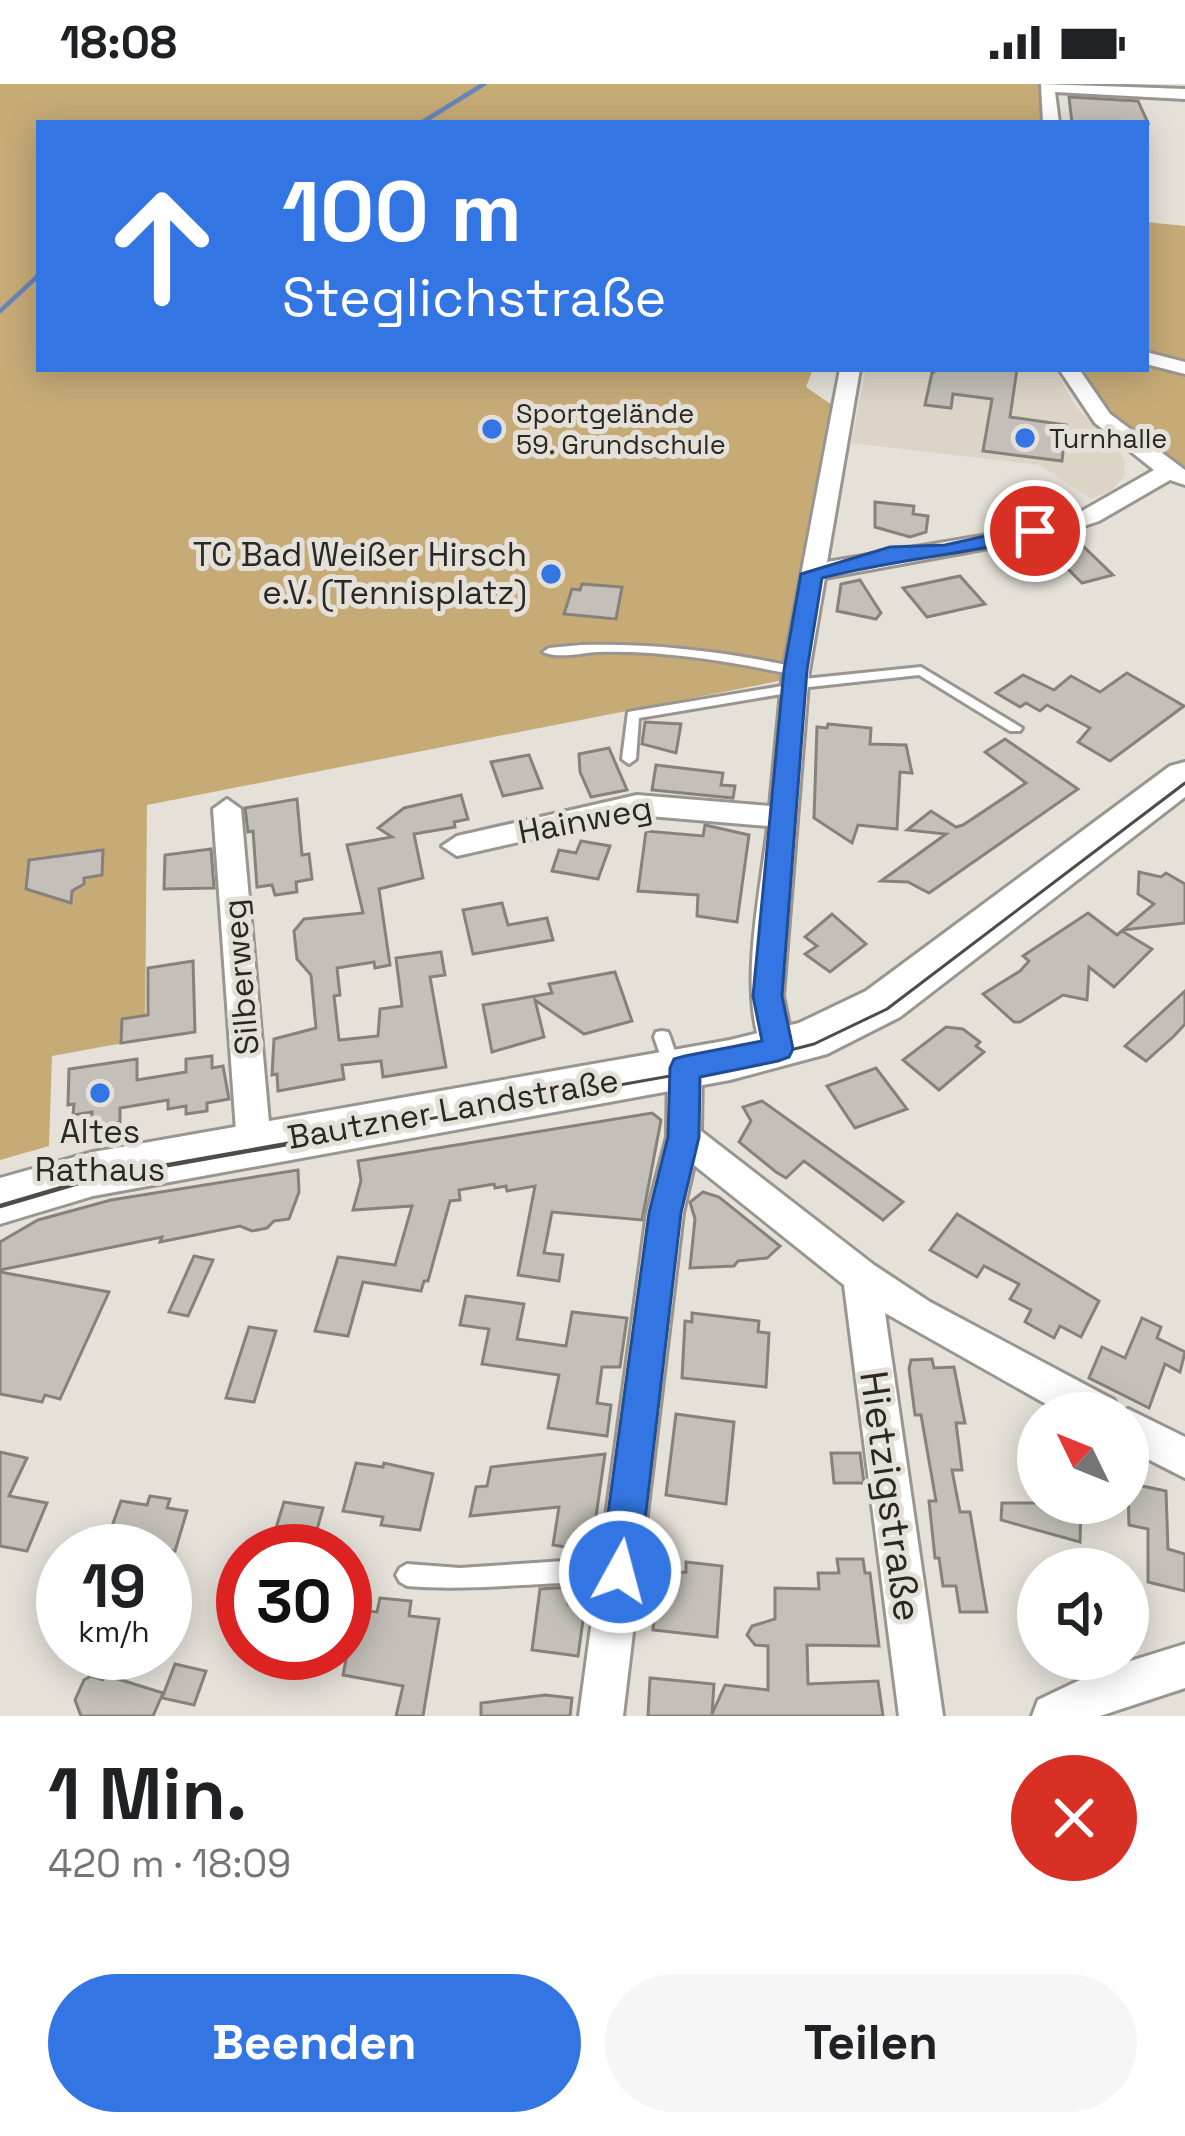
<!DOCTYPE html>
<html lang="de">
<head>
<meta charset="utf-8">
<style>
	:root { --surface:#fff; --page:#f6f6f6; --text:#202124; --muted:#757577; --accent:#3376e3 }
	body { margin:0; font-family:"Space Grotesk",sans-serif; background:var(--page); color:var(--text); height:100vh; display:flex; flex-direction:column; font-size:45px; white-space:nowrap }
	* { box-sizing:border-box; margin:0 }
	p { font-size:39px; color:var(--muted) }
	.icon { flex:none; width:66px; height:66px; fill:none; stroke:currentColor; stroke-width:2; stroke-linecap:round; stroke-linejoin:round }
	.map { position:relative; height:1632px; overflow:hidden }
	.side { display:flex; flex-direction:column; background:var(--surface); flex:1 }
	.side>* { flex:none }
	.hud { position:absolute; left:36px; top:36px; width:1113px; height:252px; border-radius:0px; box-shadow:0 6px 30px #0003; background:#3376e3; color:#fff; overflow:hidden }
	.needle { width:78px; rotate:313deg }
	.buttons { position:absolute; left:1017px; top:1308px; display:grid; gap:24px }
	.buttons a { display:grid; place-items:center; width:132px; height:132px; border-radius:50%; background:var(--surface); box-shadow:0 6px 30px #0003; font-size:60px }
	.speed { position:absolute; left:36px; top:1440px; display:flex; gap:24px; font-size:60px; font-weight:700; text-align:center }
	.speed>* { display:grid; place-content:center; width:156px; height:156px; border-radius:50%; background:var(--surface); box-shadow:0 6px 30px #0003; line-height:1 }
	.speed small { font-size:30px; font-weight:400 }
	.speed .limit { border:18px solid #d22; background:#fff; color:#111 }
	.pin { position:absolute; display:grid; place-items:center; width:102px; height:102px; color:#fff; margin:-51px; border:6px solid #fff; border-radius:50%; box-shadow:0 3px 12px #0007 }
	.me { position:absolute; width:132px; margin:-66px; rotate:7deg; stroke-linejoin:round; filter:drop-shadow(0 0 9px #0008) }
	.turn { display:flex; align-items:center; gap:42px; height:252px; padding:0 48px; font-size:54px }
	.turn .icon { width:156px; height:156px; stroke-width:2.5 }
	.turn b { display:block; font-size:84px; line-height:102px }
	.round { display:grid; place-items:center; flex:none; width:126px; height:126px; border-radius:63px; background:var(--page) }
	.summary { display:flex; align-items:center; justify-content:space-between; height:204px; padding:0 48px }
	h1 { font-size:72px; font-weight:700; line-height:90px }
	.action { display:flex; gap:24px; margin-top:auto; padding:24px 48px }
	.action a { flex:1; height:138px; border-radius:72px; background:var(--accent); color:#fff; font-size:48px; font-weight:700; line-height:138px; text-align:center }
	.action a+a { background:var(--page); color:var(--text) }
	.status { display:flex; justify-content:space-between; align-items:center; height:84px; padding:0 60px; background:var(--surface); direction:ltr }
	.status svg { height:33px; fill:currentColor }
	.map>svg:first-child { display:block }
	.built { fill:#dcd5c7 }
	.green { fill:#c6ab77 }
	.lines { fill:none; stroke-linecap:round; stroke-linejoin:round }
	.stream { stroke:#6786b8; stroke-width:4.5 }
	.building { fill:#c4c0b9; stroke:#86827b; stroke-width:3 }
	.service-casing { stroke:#9a968f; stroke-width:6 }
	.minor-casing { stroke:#9a968f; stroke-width:6 }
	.primary-casing { stroke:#9a968f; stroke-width:6 }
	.service { fill:#fff; fill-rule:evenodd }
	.minor { fill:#fff; fill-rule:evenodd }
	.primary { fill:#fff; fill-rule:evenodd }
	.tram-far1 { stroke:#4f4c48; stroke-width:3 }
	.tram { stroke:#4f4c48; stroke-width:4.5 }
	.route { fill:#3376e3; stroke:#214d94; stroke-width:3 }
	.poi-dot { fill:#3376e3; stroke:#e5e1d9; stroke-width:4.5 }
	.labels { text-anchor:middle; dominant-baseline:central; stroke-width:10; stroke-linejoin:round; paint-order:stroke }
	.far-poi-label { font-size:27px; fill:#2a2825; stroke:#e5e1d9; text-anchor:start }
	.poi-label { font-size:33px; fill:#2a2825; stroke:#e5e1d9; text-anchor:end }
	.street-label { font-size:33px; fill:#2a2825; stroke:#e5e1d9 }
	.near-street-label { font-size:39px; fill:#2a2825; stroke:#e5e1d9 }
</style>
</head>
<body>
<div class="status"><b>18:08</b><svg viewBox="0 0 49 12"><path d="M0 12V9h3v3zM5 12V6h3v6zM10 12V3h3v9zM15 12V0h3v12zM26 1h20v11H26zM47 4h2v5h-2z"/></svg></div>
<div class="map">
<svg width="1185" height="1632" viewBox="0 0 1185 1632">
	<rect width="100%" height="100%" fill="#e5e1d9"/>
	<!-- built -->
	<path class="built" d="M 866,285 L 1055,285 L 1075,322 L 1119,366 L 1125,377 L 1124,393 L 1112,406 L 1091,415 L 1040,381 L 851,359 Z"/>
	<!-- green -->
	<g class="green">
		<path d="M 0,0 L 1039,0 L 1041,39 L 39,39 L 39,285 L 813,285 L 806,303 L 835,323 L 784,596 L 147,721 L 145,955 L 52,972 L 49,1062 L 0,1076 Z"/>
		<path d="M 1146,138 L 1185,142 L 1185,277 L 1146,267 Z"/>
		<path d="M 1146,278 L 1185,288 L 1185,389 L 1108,330 L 1080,291 L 1080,285 L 1146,285 Z"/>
	</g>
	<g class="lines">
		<!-- stream -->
		<g class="stream">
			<path d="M 421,39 L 484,0"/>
			<path d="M 0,227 L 39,191"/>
		</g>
	</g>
	<!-- building -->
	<g class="building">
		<path d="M 1069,13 L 1138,17 L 1148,39 L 1072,39 Z"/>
		<path d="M 938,285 L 1017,285 L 1010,333 L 1066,341 L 1062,377 L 983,367 L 992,315 L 953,310 L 951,324 L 925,321 L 932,289 Z"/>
		<path d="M 875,418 L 914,422 L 913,430 L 928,432 L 926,448 L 910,453 L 875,443 Z"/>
		<path d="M 1083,462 L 1113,491 L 1082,499 L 1055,472 Z"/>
		<path d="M 960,492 L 985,520 L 927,533 L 903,504 Z"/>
		<path d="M 860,496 L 881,529 L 876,535 L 837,527 L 841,500 Z"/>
		<path d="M 582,500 L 622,503 L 616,535 L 564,530 L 572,505 L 580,506 Z"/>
		<path d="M 1127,589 L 1184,622 L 1110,677 L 1078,658 L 1090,644 L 1047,621 L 1040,627 L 1026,619 L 1020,623 L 996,609 L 1023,591 L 1054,606 L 1071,592 L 1100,608 Z"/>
		<path d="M 645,638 L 681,640 L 676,669 L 642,660 Z"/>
		<path d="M 828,640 L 871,644 L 870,660 L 906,661 L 912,689 L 900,688 L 897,745 L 858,741 L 852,759 L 814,734 L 817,643 L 827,644 Z"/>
		<path d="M 1005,655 L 1078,705 L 929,809 L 908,798 L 881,797 L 946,750 L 907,746 L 931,727 L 956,743 L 963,741 L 1026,699 L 985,668 Z"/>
		<path d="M 609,664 L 627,706 L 591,713 L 580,688 L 579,670 Z"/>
		<path d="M 529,671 L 542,704 L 503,712 L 491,678 Z"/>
		<path d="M 656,681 L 723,689 L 721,701 L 735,702 L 733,714 L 652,706 Z"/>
		<path d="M 461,711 L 468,735 L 454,738 L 455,743 L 414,750 L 423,794 L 379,805 L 390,881 L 375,884 L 374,878 L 337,884 L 340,911 L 334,912 L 339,956 L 378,952 L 380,925 L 402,922 L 396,874 L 441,868 L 445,891 L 430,893 L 446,983 L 383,993 L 381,977 L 342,981 L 344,995 L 278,1007 L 277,990 L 272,991 L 274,955 L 316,944 L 311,891 L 297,875 L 294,847 L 304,835 L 363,829 L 347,761 L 392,753 L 378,744 L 404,724 Z"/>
		<path d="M 297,715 L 302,771 L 309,770 L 312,795 L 296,798 L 297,808 L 275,811 L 272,801 L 257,803 L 253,747 L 248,748 L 245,724 Z"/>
		<path d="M 705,741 L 749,751 L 737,838 L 697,832 L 698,811 L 638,807 L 646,747 L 703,752 Z"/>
		<path d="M 581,757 L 610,762 L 598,795 L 552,787 L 559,766 L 576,769 Z"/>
		<path d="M 211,765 L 214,804 L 164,805 L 165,771 Z"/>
		<path d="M 103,766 L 102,791 L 84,794 L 84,800 L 72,807 L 71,819 L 26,805 L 29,776 Z"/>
		<path d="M 1139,788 L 1161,793 L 1166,789 L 1185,800 L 1185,839 L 1123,846 L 1154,820 L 1138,810 Z"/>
		<path d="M 502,819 L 508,841 L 547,834 L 553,856 L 473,870 L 463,826 Z"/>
		<path d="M 1088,829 L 1117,851 L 1122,847 L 1152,865 L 1114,903 L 1089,883 L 1087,916 L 1063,911 L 1020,938 L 1014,938 L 983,910 L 1020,887 L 1029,877 L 1023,872 Z"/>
		<path d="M 832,830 L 866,860 L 830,888 L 805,870 L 817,862 L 805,853 Z"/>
		<path d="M 193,877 L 195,948 L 121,959 L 122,935 L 148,931 L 148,884 Z"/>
		<path d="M 615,888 L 632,937 L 584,950 L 535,916 L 544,953 L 492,968 L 483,921 L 552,909 L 549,900 Z"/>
		<path d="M 1185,907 L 1185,940 L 1174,952 L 1146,977 L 1125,962 Z"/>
		<path d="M 946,943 L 963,945 L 980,958 L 976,962 L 984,968 L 939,1006 L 903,976 Z"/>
		<path d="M 212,972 L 212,984 L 223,982 L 229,1015 L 207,1019 L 207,1027 L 186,1030 L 186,1022 L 168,1025 L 168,1016 L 120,1024 L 120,1038 L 92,1042 L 92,1028 L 73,1031 L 74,1020 L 68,1021 L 69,985 L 137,975 L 137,996 L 186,988 L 186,975 Z"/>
		<path d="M 876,984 L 907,1025 L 855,1044 L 827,1002 Z"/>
		<path d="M 762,1017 L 903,1118 L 883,1136 L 804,1077 L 786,1094 L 776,1088 L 739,1058 L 751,1037 L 743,1023 Z"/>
		<path d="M 652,1029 L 661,1036 L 642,1136 L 552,1128 L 544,1169 L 563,1171 L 559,1197 L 518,1191 L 535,1102 L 507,1107 L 506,1102 L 495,1104 L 494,1100 L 459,1106 L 460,1116 L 450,1117 L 428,1197 L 424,1197 L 421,1207 L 363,1198 L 348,1252 L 315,1247 L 338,1173 L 395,1181 L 412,1122 L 353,1126 L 361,1097 L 358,1077 Z"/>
		<path d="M 298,1086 L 299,1108 L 289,1135 L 274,1137 L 267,1144 L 252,1147 L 240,1142 L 160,1158 L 162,1153 L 0,1186 L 0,1158 L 38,1136 L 111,1116 Z"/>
		<path d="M 703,1108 L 719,1113 L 780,1162 L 767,1174 L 738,1177 L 734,1182 L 690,1184 L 695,1135 L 690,1118 Z"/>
		<path d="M 957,1130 L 1099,1217 L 1081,1253 L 1060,1242 L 1054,1254 L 1025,1238 L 1031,1226 L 1010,1215 L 1019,1200 L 984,1182 L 977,1193 L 930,1166 Z"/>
		<path d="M 194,1172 L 213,1176 L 188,1232 L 169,1228 Z"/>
		<path d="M 0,1188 L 109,1208 L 60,1315 L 45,1311 L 42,1318 L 0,1310 Z"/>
		<path d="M 466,1212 L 524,1220 L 517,1255 L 566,1262 L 572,1228 L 627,1234 L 620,1283 L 602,1283 L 597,1319 L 611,1321 L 607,1352 L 548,1344 L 559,1291 L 482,1280 L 489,1245 L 460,1241 Z"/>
		<path d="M 692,1229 L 759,1237 L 758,1248 L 769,1249 L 766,1303 L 682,1294 L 685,1237 L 692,1238 Z"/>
		<path d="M 1142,1234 L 1161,1243 L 1157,1254 L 1185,1268 L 1180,1288 L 1165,1280 L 1149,1324 L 1089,1294 L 1102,1263 L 1125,1274 Z"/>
		<path d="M 249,1243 L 276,1247 L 254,1318 L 226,1314 Z"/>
		<path d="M 932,1275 L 934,1284 L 954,1283 L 965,1339 L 956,1339 L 962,1386 L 952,1386 L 960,1428 L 970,1428 L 987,1528 L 960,1528 L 956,1502 L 943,1502 L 939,1474 L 935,1474 L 929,1417 L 936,1417 L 921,1331 L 915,1331 L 909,1285 L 911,1276 Z"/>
		<path d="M 676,1330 L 734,1338 L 726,1420 L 666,1411 Z"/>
		<path d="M 0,1368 L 27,1374 L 9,1412 L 47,1419 L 27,1467 L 0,1462 Z"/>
		<path d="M 831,1369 L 860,1369 L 864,1399 L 834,1399 Z"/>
		<path d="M 605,1370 L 591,1467 L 553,1461 L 559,1423 L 470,1432 L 476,1403 L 487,1402 L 491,1383 Z"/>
		<path d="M 356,1379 L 383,1383 L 384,1379 L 433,1390 L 420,1446 L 381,1441 L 383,1433 L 343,1427 Z"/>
		<path d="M 1128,1399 L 1166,1407 L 1168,1465 L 1185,1470 L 1185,1507 L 1148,1498 L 1148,1445 L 1129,1441 Z"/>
		<path d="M 150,1412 L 170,1415 L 167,1424 L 187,1427 L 175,1467 L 107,1456 L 121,1417 L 147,1421 Z"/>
		<path d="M 284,1418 L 323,1424 L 311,1467 L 269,1467 Z"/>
		<path d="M 1002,1419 L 1081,1419 L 1080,1458 L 1001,1436 Z"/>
		<path d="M 837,1475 L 863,1475 L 865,1489 L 870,1489 L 879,1562 L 807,1561 L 808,1600 L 878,1597 L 883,1632 L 648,1632 L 650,1594 L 714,1600 L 712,1630 L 725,1601 L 768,1606 L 768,1562 L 755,1561 L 747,1551 L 752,1542 L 775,1535 L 775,1504 L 819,1505 L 818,1489 L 839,1489 Z"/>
		<path d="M 686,1478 L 722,1482 L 717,1553 L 653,1546 L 658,1490 L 686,1488 Z"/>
		<path d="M 571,1503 L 568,1520 L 585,1522 L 578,1572 L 532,1566 L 540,1505 Z"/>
		<path d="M 380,1514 L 411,1517 L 409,1532 L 439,1535 L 423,1632 L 396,1632 L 403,1602 L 343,1591 L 356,1526 L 377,1528 Z"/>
		<path d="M 175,1580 L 206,1587 L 194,1621 L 162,1614 Z"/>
		<path d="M 105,1591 L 163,1609 L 153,1632 L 81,1632 L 75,1616 L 84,1596 L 91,1592 L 103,1596 Z"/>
		<path d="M 545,1611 L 572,1614 L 570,1632 L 481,1632 L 481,1619 Z"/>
	</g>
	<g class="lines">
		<defs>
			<g id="service">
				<path d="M 581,561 C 655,559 728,568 801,584 L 802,587 L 796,591 C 731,578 665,566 598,568 C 581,569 557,575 543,568 L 549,564 Z"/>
				<path d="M 921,583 L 1022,644 L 1020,647 L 1010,647 L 919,591 L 800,604 L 794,608 L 639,634 L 636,675 L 629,680 L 622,675 L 628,628 L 788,601 L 789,597 L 794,596 Z"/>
				<path d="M 662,947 L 668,948 L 670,953 L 681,985 L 679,990 L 673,992 L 667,990 L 665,985 L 654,953 L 656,948 Z"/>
				<path d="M 564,1477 L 616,1477 L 623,1481 L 627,1488 L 623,1495 L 616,1499 C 546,1496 477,1508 407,1502 L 400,1498 L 396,1491 L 400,1484 L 407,1480 L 460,1484 Z"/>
			</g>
			<g id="minor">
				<path d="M 1041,0 L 1185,5 L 1185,15 L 1055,8 L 1059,39 L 1043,39 Z"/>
				<path d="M 1146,268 L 1185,278 L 1185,290 L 1146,280 Z"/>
				<path d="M 840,285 L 860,285 L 827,478 L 1040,442 L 1082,427 L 1154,386 L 1095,339 L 1059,285 L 1079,285 L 1110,330 L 1185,386 L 1185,401 L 1170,396 L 1099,437 L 1054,452 L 825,494 L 809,587 L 783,912 L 794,965 L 790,974 L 778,978 L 766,974 C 736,915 761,807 768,742 L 637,731 L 457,772 L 442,762 L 457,752 L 637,711 L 770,722 L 783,587 Z"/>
				<path d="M 227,715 L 241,725 L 271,1061 L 266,1071 L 254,1075 L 242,1071 L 237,1061 L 213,725 Z"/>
				<path d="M 685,971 L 697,975 L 702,984 L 701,1047 L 874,1181 L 930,1218 L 1114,1316 L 1119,1328 L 1128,1325 L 1185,1353 L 1185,1394 L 1128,1365 L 1128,1329 L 1062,1329 L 885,1229 L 943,1632 L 899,1632 L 844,1201 L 694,1081 L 683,1129 L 623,1632 L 579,1632 L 647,1129 L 667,1053 L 668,984 L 673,975 Z"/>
				<path d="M 1185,1560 L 1185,1604 L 1100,1632 L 1032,1632 L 1038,1616 L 1101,1586 Z"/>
			</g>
			<path id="primary" d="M 1185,678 L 1185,713 L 900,933 L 827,970 L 730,996 L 93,1112 L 0,1140 L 0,1094 L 93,1068 L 730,956 L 799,939 L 866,907 L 1170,682 Z"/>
		</defs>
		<!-- service casing -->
		<use href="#service" class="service-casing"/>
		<!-- minor casing -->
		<use href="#minor" class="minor-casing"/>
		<!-- primary casing -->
		<use href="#primary" class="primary-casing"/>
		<!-- service -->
		<use href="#service" class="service"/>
		<!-- minor -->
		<use href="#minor" class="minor"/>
		<!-- primary -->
		<use href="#primary" class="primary"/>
		<!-- tram-far1 -->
		<path class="tram-far1" d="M 338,1051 L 732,981 L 814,960 L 887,925 L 1185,699"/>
		<!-- tram -->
		<path class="tram" d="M 0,1122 L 95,1094 L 355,1048"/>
	</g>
	<!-- route -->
	<path class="route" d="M 1035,441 L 1042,442 L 1042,452 C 969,470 895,475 822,494 L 807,586 L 782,912 L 793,965 L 789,973 L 778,977 L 700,993 L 699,1053 L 681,1129 L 639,1488 L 633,1502 L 620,1507 L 606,1502 L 600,1488 L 649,1129 L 668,1053 L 670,984 L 674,975 L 685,972 L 762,957 L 753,912 L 784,586 L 801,490 L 890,463 L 945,461 Z"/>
	<!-- markers -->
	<g class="poi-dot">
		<circle cx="492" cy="345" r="12"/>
		<circle cx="1025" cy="354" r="12"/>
		<circle cx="551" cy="490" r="12"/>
		<circle cx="100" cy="1009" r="12"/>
	</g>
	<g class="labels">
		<!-- far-poi labels -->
		<g class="far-poi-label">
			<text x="516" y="329">Sportgelände<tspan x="516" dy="31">59. Grundschule</tspan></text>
			<text x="1049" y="354">Turnhalle</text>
		</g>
		<!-- poi labels -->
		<g class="poi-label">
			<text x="527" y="471">TC Bad Weißer Hirsch<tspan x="527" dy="38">e.V. (Tennisplatz)</tspan></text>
			<text x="100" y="1048" text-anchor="middle">Altes<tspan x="100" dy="38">Rathaus</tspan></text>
		</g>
		<!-- street labels -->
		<g class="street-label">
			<text transform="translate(585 736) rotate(-11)">Hainweg</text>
			<text transform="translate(241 893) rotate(-95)">Silberweg</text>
			<text transform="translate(453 1025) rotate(-10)">Bautzner Landstraße</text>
		</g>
		<!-- near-street labels -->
		<g class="near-street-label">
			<text transform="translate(891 1412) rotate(82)">Hietzigstraße</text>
		</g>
	</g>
</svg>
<div class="buttons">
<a><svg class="needle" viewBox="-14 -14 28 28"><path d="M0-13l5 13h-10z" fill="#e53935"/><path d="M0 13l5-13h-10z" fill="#757577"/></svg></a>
<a><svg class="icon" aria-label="sound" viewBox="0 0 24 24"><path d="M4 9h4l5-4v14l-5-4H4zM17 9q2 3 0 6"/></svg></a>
</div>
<div class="speed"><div>19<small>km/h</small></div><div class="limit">30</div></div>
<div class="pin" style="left:1035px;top:447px;background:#d93025"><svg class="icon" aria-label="arrive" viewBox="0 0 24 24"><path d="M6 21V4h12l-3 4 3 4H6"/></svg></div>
<svg class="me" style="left:620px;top:1488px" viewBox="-20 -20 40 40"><circle r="17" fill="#3376e3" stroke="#fff" stroke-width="3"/><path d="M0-11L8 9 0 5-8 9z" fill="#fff"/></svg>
<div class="hud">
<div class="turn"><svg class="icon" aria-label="ahead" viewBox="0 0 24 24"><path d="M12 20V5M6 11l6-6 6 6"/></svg><div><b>100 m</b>Steglichstraße</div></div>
</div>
</div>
<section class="side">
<div class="summary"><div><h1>1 Min.</h1><p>420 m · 18:09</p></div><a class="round" style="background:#d93025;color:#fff"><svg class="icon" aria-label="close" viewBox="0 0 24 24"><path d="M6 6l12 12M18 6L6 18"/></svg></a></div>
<div class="action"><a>Beenden</a><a>Teilen</a></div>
</section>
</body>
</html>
